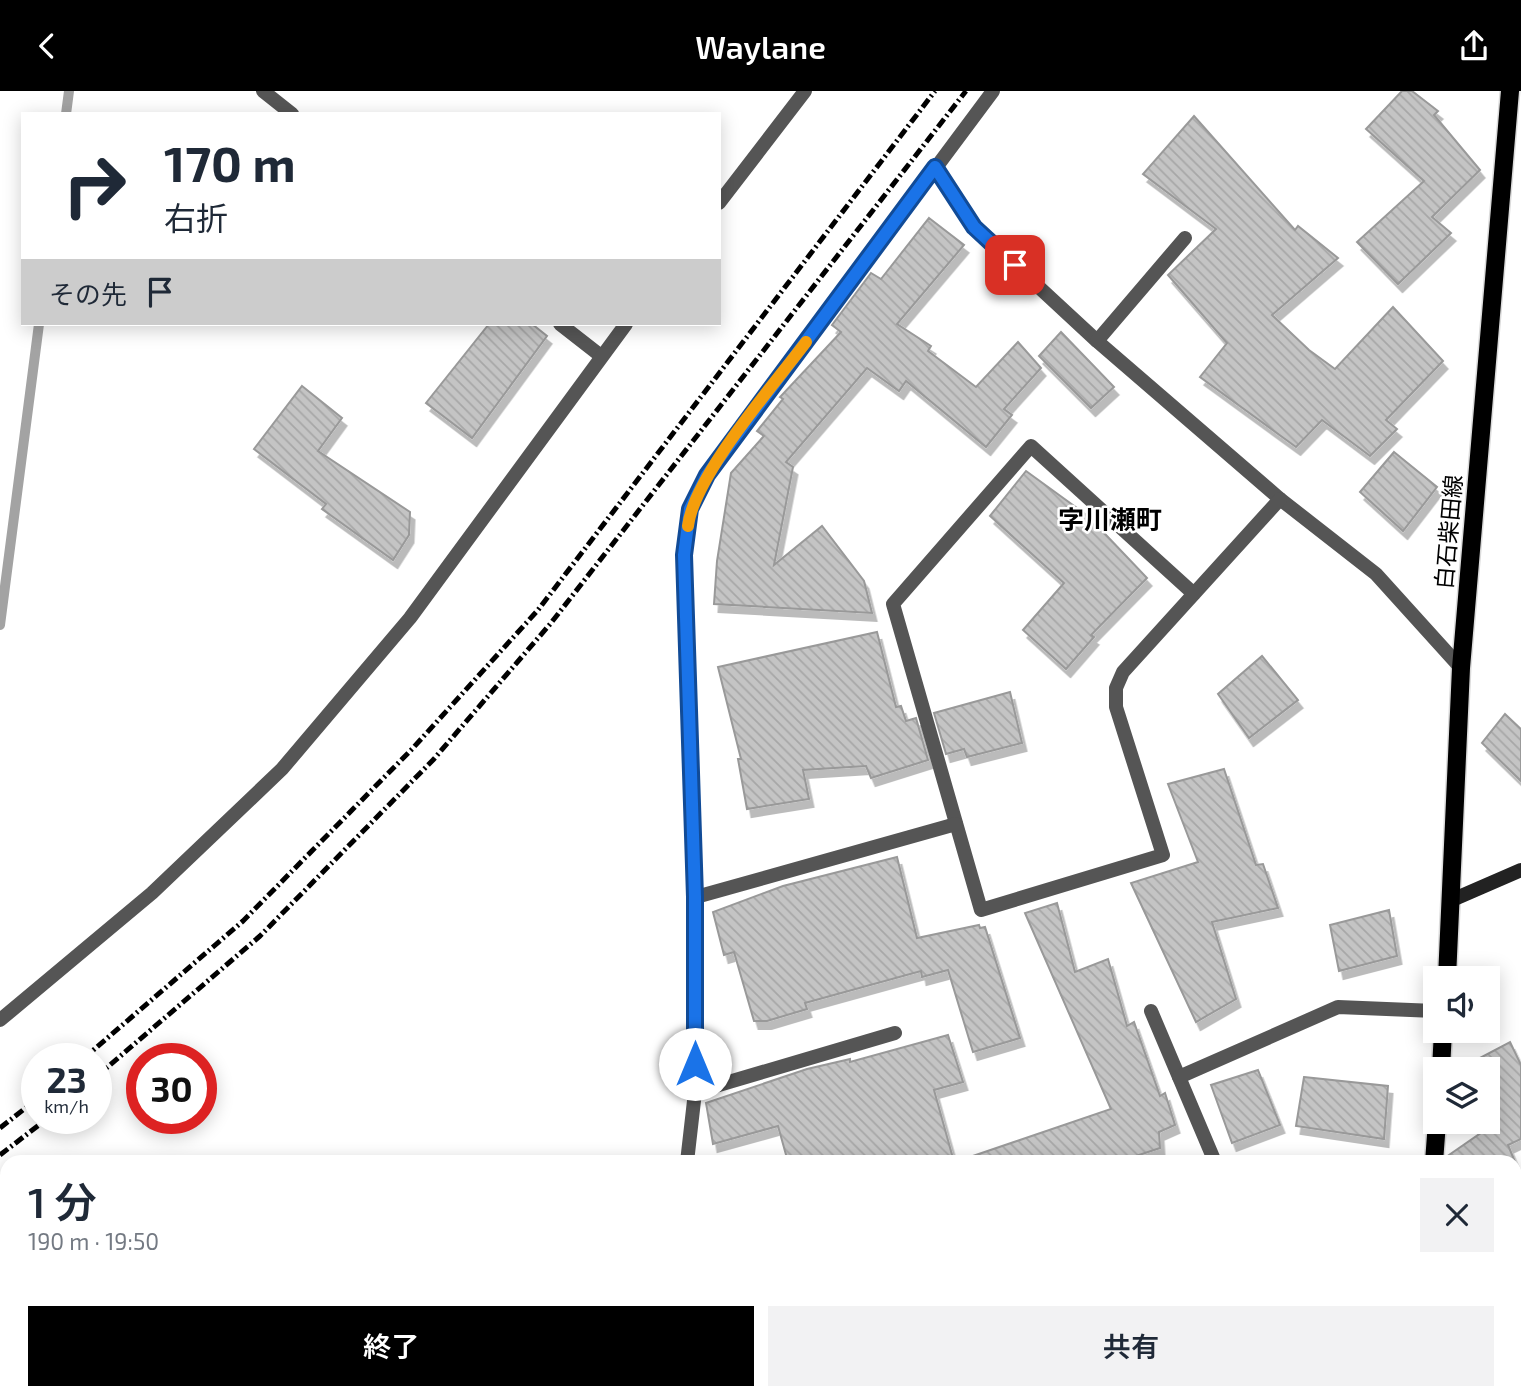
<!DOCTYPE html>
<html lang="ja">
<head>
<meta charset="utf-8">
<style>
	:root { --surface:#fff; --page:#f2f2f3; --text:#1f2937; --muted:#747a83; --accent:#000 }
	body { margin:0; font-family:"Exo 2","Noto Sans JP",sans-serif; background:var(--page); color:var(--text); height:100vh; display:flex; flex-direction:column; font-size:26px; white-space:nowrap }
	* { box-sizing:border-box; margin:0 }
	p { font-size:23px; color:var(--muted) }
	.icon { flex:none; width:38px; height:38px; fill:none; stroke:currentColor; stroke-width:2; stroke-linecap:round; stroke-linejoin:round }
	.map { position:relative; flex:1; overflow:hidden }
	.side { position:absolute; left:0px; top:1064px; width:1522px; height:245px; display:flex; flex-direction:column; background:var(--surface); border-radius:21px 21px 0 0; box-shadow:0 4px 18px #0003 }
	.side>* { flex:none }
	.guide { position:absolute; left:21px; top:21px; width:700px; height:214px; border-radius:0px; box-shadow:0 4px 18px #0003; background:#fff; color:var(--text); overflow:hidden }
	.buttons { position:absolute; left:1423px; top:875px; display:grid; gap:14px }
	.buttons a { display:grid; place-items:center; width:77px; height:77px; border-radius:0px; background:var(--surface); box-shadow:0 4px 18px #0003; font-size:35px }
	.speed { position:absolute; left:21px; top:952px; display:flex; gap:14px; font-size:35px; font-weight:700; text-align:center }
	.speed>* { display:grid; place-content:center; width:91px; height:91px; border-radius:50%; background:var(--surface); box-shadow:0 4px 18px #0003; line-height:1 }
	.speed small { font-size:18px; font-weight:400 }
	.speed .limit { border:10px solid #d22; background:#fff; color:#111 }
	.pin { position:absolute; display:grid; place-items:center; width:60px; height:60px; color:#fff; margin:-30px; border-radius:14px; box-shadow:0 4px 10px #0006 }
	.me { position:absolute; width:77px; margin:-38px; rotate:0deg; stroke-linejoin:round; filter:drop-shadow(0 0 5px #0008) }
	.turn { display:flex; align-items:center; gap:24px; height:147px; padding:0 28px; font-size:32px }
	.turn .icon { width:91px; height:91px; stroke-width:2.5 }
	.turn b { display:block; font-size:49px; line-height:60px }
	.then { display:flex; align-items:center; height:66px; padding:0 28px; background:#0003; gap:14px; font-size:26px }
	.round { display:grid; place-items:center; flex:none; width:74px; height:74px; border-radius:0px; background:var(--page) }
	.overview { display:flex; align-items:center; justify-content:space-between; height:119px; padding:0 28px }
	h1 { font-size:42px; font-weight:600; line-height:52px }
	.cta { display:flex; gap:14px; margin-top:auto; padding:14px 28px }
	.cta a { flex:1; height:80px; border-radius:0px; background:var(--accent); color:#fff; font-size:28px; font-weight:600; line-height:80px; text-align:center }
	.cta a+a { background:var(--page); color:var(--text) }
	header { display:flex; justify-content:space-between; align-items:center; height:91px; padding:0 28px; background:var(--accent); color:#fff; font-size:32px; font-weight:600 }
	.map>svg:first-child { display:block }
	.lines { fill:none; stroke-linecap:round; stroke-linejoin:round }
	.stream { stroke:#a3a3a3; stroke-width:10 }
	.building { fill:url(#building-back-hatch); stroke:#999; stroke-width:2; filter:url(#shadow) }
	.primary-casing { stroke:#dbdbdb; stroke-width:21 }
	.street { stroke:#555; stroke-width:14 }
	.secondary { stroke:#222; stroke-width:14 }
	.primary { stroke:#000; stroke-width:18 }
	.rail { stroke:#000; stroke-width:5; stroke-dasharray:10 3.5 2 3.5; stroke-linecap:butt }
	.route-casing { stroke:#114b97; stroke-width:18 }
	.route { stroke:#1a73e8; stroke-width:12 }
	.slow { stroke:#f59e0b; stroke-width:12 }
	.labels { text-anchor:middle; dominant-baseline:central; stroke-width:5; stroke-linejoin:round; paint-order:stroke }
	.street-label { font-size:23px; fill:#000; stroke:#fff }
	.quarter-label { font-size:26px; font-weight:bold; fill:#000; stroke:#fff }
</style>
</head>
<body>
<header><svg class="icon" aria-label="back" viewBox="0 0 24 24"><path d="M15 5l-7 7 7 7"/></svg>Waylane<svg class="icon" aria-label="share" viewBox="0 0 24 24"><path d="M12 15V3M7 8l5-5 5 5M5 13v7h14v-7"/></svg></header>
<div class="map">
<svg width="1521" height="1309" viewBox="0 0 1521 1309">
	<defs>
		<pattern id="building-back-hatch" width="6" height="6" patternUnits="userSpaceOnUse" patternTransform="scale(1.75)"><rect width="6" height="6" fill="#c4c4c4"/><path d="M-1 5l2 2M0 0l6 6M5-1l2 2" fill="none" stroke="#a7a7a7"/></pattern>
		<filter id="shadow"><feDropShadow dx="4.5" dy="8" stdDeviation="0" flood-color="#0004"/></filter>
	</defs>
	<rect width="100%" height="100%" fill="#fff"/>
	<g class="lines">
		<!-- stream -->
		<g class="stream">
			<path d="M 66,23 L 69,0"/>
			<path d="M 0,534 L 39,233"/>
			<path d="M 1516,1258 L 1521,1254"/>
			<path d="M 123,1309 L 125,1302"/>
		</g>
	</g>
	<!-- building -->
	<g class="building">
		<path d="M 1402,0 L 1412,0 L 1438,20 L 1434,24 L 1480,79 L 1432,126 L 1451,142 L 1398,193 L 1357,151 L 1424,90 L 1366,38 Z"/>
		<path d="M 1194,25 L 1295,139 L 1298,135 L 1338,167 L 1272,224 L 1309,259 L 1335,278 L 1393,216 L 1443,270 L 1386,329 L 1397,338 L 1370,365 L 1322,329 L 1296,356 L 1200,286 L 1227,252 L 1168,184 L 1216,138 L 1143,83 Z"/>
		<path d="M 929,127 L 964,154 L 897,233 L 931,255 L 928,260 L 976,296 L 1018,251 L 1041,277 L 1004,318 L 1012,324 L 986,356 L 906,290 L 899,300 L 867,277 L 786,371 L 793,376 L 774,474 L 822,435 L 864,490 L 872,522 L 714,513 L 717,470 L 731,382 L 764,345 L 757,340 L 783,308 L 780,306 L 841,241 L 832,234 L 871,182 L 881,188 Z"/>
		<path d="M 489,233 L 532,233 L 547,245 L 472,347 L 426,312 Z"/>
		<path d="M 1061,241 L 1114,296 L 1091,317 L 1039,265 Z"/>
		<path d="M 302,295 L 342,327 L 318,360 L 410,421 L 409,444 L 393,469 L 322,418 L 326,413 L 254,358 Z"/>
		<path d="M 1394,361 L 1437,396 L 1403,440 L 1360,401 Z"/>
		<path d="M 1026,380 L 1088,425 L 1147,487 L 1091,544 L 1094,546 L 1066,578 L 1023,539 L 1064,492 L 990,425 Z"/>
		<path d="M 877,541 L 896,616 L 901,615 L 906,630 L 916,627 L 928,669 L 871,687 L 866,675 L 803,679 L 809,708 L 747,718 L 738,668 L 741,668 L 718,576 Z"/>
		<path d="M 1262,565 L 1298,609 L 1249,647 L 1218,603 Z"/>
		<path d="M 1010,601 L 1022,652 L 967,666 L 964,658 L 946,663 L 934,622 Z"/>
		<path d="M 1505,623 L 1521,638 L 1521,690 L 1482,652 Z"/>
		<path d="M 1224,678 L 1256,774 L 1263,773 L 1278,817 L 1212,831 L 1236,908 L 1196,931 L 1131,792 L 1198,771 L 1168,693 Z"/>
		<path d="M 897,766 L 917,847 L 979,834 L 980,837 L 985,836 L 1020,947 L 973,961 L 948,879 L 922,886 L 921,880 L 805,912 L 807,918 L 767,930 L 754,930 L 734,861 L 724,864 L 713,821 L 783,795 Z"/>
		<path d="M 1057,812 L 1075,881 L 1108,868 L 1127,935 L 1134,931 L 1160,1005 L 1165,1002 L 1175,1034 L 1159,1041 L 1160,1057 L 1118,1071 L 971,1071 L 970,1066 L 1111,1018 L 1025,822 Z"/>
		<path d="M 1389,819 L 1397,865 L 1339,880 L 1330,834 Z"/>
		<path d="M 948,944 L 963,991 L 934,999 L 954,1071 L 788,1071 L 778,1035 L 713,1053 L 706,1012 L 807,978 L 850,968 L 850,971 Z"/>
		<path d="M 1510,951 L 1521,974 L 1521,1048 L 1508,1054 L 1515,1071 L 1445,1071 L 1446,1066 L 1485,1039 L 1482,1031 L 1488,1031 L 1488,978 L 1461,977 Z"/>
		<path d="M 1258,979 L 1280,1034 L 1232,1052 L 1211,994 Z"/>
		<path d="M 1304,986 L 1388,995 L 1384,1048 L 1296,1035 Z"/>
	</g>
	<g class="lines">
		<defs>
			<g id="primary">
				<path d="M 1447,887 L 1461,577 L 1510,0"/>
				<path d="M 1441,978 L 1443,940"/>
				<path d="M 1434,1071 L 1437,1031"/>
				<path d="M 1418,1309 L 1418,1302"/>
			</g>
		</defs>
		<!-- primary casing -->
		<use href="#primary" class="primary-casing"/>
		<!-- street -->
		<g class="street">
			<path d="M 263,0 L 292,23"/>
			<path d="M 935,76 L 974,136 L 1097,250 L 1280,408 L 1376,483 L 1461,577"/>
			<path d="M 719,112 L 805,0"/>
			<path d="M 560,233 L 601,265"/>
			<path d="M 1097,250 L 1185,147"/>
			<path d="M 1194,503 L 1031,355 L 893,513 L 981,819 L 1163,764 L 1116,616 L 1116,597 L 1123,581 L 1280,408"/>
			<path d="M 696,806 L 956,733"/>
			<path d="M 1151,920 L 1215,1071"/>
			<path d="M 0,929 L 152,802 L 282,678 L 410,527 L 626,233"/>
			<path d="M 1179,986 L 1338,916 L 1435,920"/>
			<path d="M 695,1001 L 895,942"/>
			<path d="M 687,1071 L 695,1001 L 696,806 L 684,464 L 690,418 L 707,384 L 993,0"/>
			<path d="M 1056,1302 L 1059,1309"/>
			<path d="M 1295,1302 L 1297,1309"/>
			<path d="M 634,1309 L 637,1302"/>
		</g>
		<!-- secondary -->
		<path class="secondary" d="M 1452,809 L 1521,779"/>
		<!-- primary -->
		<use href="#primary" class="primary"/>
		<!-- rail -->
		<g class="rail">
			<path d="M 83,968 L 243,830 L 413,657 L 538,519 L 935,0"/>
			<path d="M 96,986 L 260,845 L 433,669 L 551,532 L 966,0"/>
			<path d="M 0,1037 L 37,1008"/>
			<path d="M 0,1064 L 48,1027"/>
		</g>
	</g>
	<g class="lines">
		<defs>
			<path id="route" d="M 695,973 L 695,806 L 684,464 L 690,418 L 707,384 L 935,76 L 974,136 L 1015,174"/>
		</defs>
		<!-- route casing -->
		<use href="#route" class="route-casing"/>
		<!-- route -->
		<use href="#route" class="route"/>
		<!-- slow -->
		<path class="slow" d="M 688,435 C 694,385 773,295 806,251"/>
	</g>
	<g class="labels">
		<!-- street labels -->
		<g class="street-label">
			<text transform="translate(1448 441) rotate(-85)">白石柴田線</text>
		</g>
		<!-- quarter labels -->
		<g class="quarter-label">
			<text x="1110" y="427">字川瀬町</text>
		</g>
	</g>
</svg>
<div class="buttons">
<a><svg class="icon" aria-label="sound" viewBox="0 0 24 24"><path d="M4 9h4l5-4v14l-5-4H4zM17 9q2 3 0 6"/></svg></a>
<a><svg class="icon" aria-label="layers" viewBox="0 0 24 24"><path d="M12 4l9 5-9 5-9-5zM3 14l9 5 9-5"/></svg></a>
</div>
<div class="speed"><div>23<small>km/h</small></div><div class="limit">30</div></div>
<div class="pin" style="left:1015px;top:174px;background:#d93025"><svg class="icon" aria-label="arrive" viewBox="0 0 24 24"><path d="M6 21V4h12l-3 4 3 4H6"/></svg></div>
<svg class="me" style="left:695px;top:973px" viewBox="-20 -20 40 40"><circle r="19" fill="#fff"/><path d="M0-13L10 11 0 6-10 11z" fill="#1a73e8"/></svg>
<div class="guide">
<div class="turn"><svg class="icon" aria-label="right" viewBox="0 0 24 24"><path d="M7 20v-9h11M14 6l5 5-5 5"/></svg><div><b>170 m</b>右折</div></div>
<div class="then">その先<svg class="icon" aria-label="arrive" viewBox="0 0 24 24"><path d="M6 21V4h12l-3 4 3 4H6"/></svg></div>
</div>
<section class="side">
<div class="overview"><div><h1>1 分</h1><p>190 m · 19:50</p></div><a class="round"><svg class="icon" aria-label="close" viewBox="0 0 24 24"><path d="M6 6l12 12M18 6L6 18"/></svg></a></div>
<div class="cta"><a>終了</a><a>共有</a></div>
</section>
</div>
</body>
</html>
